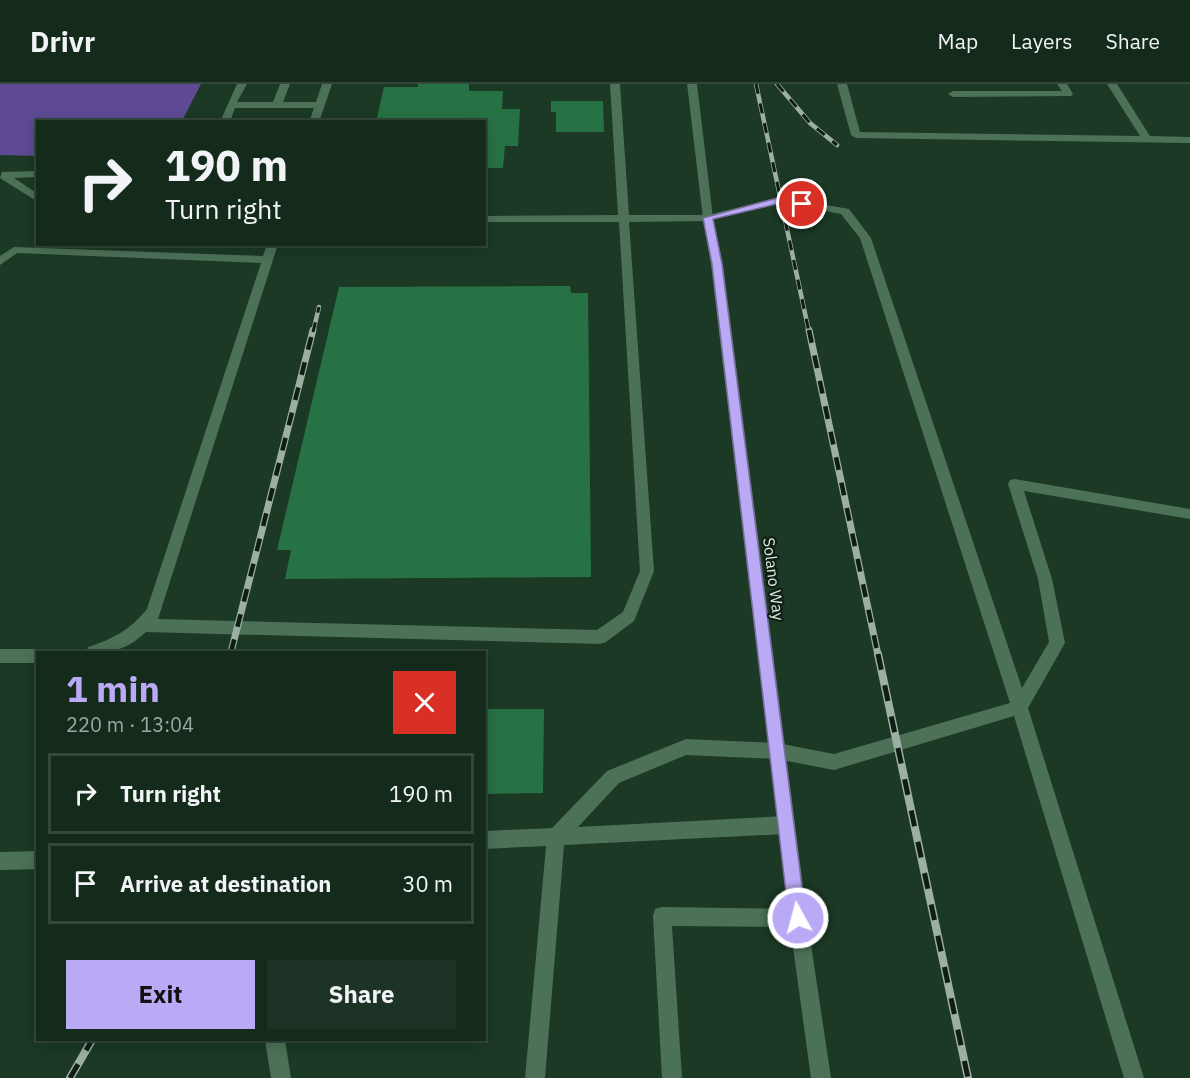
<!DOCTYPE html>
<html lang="en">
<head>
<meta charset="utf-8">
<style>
	:root { --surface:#142b1c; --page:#1d3325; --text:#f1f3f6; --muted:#9da7a3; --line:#33473b; --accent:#baaaf6 }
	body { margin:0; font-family:"IBM Plex Sans",sans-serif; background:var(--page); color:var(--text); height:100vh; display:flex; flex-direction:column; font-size:22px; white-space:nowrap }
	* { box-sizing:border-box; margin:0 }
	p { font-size:20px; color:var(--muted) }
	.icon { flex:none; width:33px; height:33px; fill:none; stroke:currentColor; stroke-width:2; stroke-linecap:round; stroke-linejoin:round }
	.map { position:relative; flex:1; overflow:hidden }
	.sheet { position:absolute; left:36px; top:567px; width:450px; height:390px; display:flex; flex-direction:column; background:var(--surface); border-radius:0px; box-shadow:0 3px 15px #0003,0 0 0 2px var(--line) }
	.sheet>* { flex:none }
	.hud { position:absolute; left:36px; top:36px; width:450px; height:126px; border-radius:0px; box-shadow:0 3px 15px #0003,0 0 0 2px var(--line); background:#142b1c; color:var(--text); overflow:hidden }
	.pin { position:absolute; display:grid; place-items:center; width:51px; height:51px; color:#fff; margin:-26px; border:3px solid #fff; border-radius:50%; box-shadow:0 2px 6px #0007 }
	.me { position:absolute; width:66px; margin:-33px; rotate:353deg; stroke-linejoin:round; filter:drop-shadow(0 0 4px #0008) }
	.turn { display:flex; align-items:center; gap:21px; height:126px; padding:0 30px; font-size:27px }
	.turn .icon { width:78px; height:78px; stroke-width:2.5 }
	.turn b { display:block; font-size:42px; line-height:51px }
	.round { display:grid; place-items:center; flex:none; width:63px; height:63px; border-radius:0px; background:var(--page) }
	.summary { display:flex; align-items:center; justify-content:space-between; height:102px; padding:0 30px }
	h1 { font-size:36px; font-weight:700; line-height:45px; color:var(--accent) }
	.cta { display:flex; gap:12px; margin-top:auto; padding:12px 30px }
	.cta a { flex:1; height:69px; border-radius:0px; background:var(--accent); color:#111; font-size:24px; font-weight:700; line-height:69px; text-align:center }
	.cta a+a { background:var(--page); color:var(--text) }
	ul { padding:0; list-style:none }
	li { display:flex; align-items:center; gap:18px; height:81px; margin:0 12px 9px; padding:0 18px; border:3px solid var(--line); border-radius:0px }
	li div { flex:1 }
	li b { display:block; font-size:22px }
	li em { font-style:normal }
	header { display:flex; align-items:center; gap:36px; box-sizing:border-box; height:84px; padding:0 30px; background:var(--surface); border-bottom:2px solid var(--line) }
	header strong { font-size:28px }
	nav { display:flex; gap:33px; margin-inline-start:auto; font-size:21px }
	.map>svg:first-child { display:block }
	.green { fill:#5d4a93 }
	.building { fill:#277245 }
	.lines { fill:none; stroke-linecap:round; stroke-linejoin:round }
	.lane { fill:#4c7157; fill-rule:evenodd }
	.street { fill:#4c7157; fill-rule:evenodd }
	.rail-far2-casing { stroke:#9bb0a2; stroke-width:4.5 }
	.rail-far1-casing { stroke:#9bb0a2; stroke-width:7 }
	.rail-casing { stroke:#9bb0a2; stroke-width:8 }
	.rail-far2 { stroke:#101d14; stroke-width:3; stroke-dasharray:10; stroke-linecap:butt }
	.rail-far1 { stroke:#101d14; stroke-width:4.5; stroke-dasharray:13; stroke-linecap:butt }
	.rail { stroke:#101d14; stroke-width:5; stroke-dasharray:16; stroke-linecap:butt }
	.route { fill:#baaaf6; stroke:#796ea0; stroke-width:1.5 }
	.labels { text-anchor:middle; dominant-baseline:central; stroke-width:4.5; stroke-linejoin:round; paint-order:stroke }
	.street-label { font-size:16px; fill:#daebdf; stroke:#101d14 }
</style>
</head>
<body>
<header>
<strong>Drivr</strong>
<nav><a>Map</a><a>Layers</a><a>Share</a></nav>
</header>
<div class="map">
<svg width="1190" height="994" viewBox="0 0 1190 994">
	<rect width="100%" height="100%" fill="#1b3925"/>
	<!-- green -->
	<path class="green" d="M 0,0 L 201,0 L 182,37 L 38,38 L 37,72 L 0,71 Z"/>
	<!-- building -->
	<g class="building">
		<path d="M 418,0 L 469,0 L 469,7 L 503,7 L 502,25 L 520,25 L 518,62 L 505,62 L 503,84 L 484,84 L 484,38 L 376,38 L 384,3 L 418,3 Z"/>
		<path d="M 551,17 L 603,17 L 604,48 L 556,48 L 556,28 L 551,28 Z"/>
		<path d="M 181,160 L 248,160 L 246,164 L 179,164 Z"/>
		<path d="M 570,202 L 571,209 L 588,209 L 591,493 L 285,495 L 291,466 L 277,466 L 339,203 Z"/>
		<path d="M 484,625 L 544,625 L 543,709 L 484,710 Z"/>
	</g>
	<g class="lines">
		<!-- lane -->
		<g class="lane">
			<path d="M 237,0 L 247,0 L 237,18 L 273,18 L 280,0 L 290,0 L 283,18 L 316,18 L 322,0 L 332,0 L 319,38 L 309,38 L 314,24 L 235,24 L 230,38 L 220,38 Z"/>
			<path d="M 610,0 L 620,0 L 629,131 L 708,131 L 781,113 L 849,125 L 871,154 L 1022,604 L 1049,558 L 1038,495 L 1008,400 L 1010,396 L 1015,395 L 1190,425 L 1190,435 L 1024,407 L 1052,495 L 1065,559 L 1028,624 L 1144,994 L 1124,994 L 1014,632 L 834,686 L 777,675 L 686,671 L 619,699 L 578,743 L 786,732 L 792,735 L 795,741 L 792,747 L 786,750 L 564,761 L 545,994 L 525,994 L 546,762 L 484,765 L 484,747 L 552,744 L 607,687 L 686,655 L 777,659 L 834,670 L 1010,619 L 860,154 L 841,130 L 781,119 L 708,137 L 629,138 L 654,487 L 634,537 L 606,558 L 600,560 L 146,548 C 125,567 114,568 86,568 L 88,563 C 113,555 130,546 147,525 L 261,179 L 17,169 L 0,181 L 0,172 L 14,163 L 263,172 L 267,160 L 278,160 L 158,535 L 597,546 L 623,528 L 640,487 L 619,138 L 484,138 L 484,132 L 618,131 Z"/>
			<path d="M 837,0 L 847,0 L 860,48 L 1140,52 L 1107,0 L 1117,0 L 1150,52 L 1190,53 L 1190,59 L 856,54 L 851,51 Z"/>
			<path d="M 1057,0 L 1067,0 L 1073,10 L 1071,12 L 953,13 L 948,10 L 953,7 L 1062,7 Z"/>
			<path d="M 38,87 L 38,93 L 14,94 L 38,110 L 38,118 L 0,94 L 2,88 Z"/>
			<path d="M 0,565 L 38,565 L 44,568 L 38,568 L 38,579 L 0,579 Z"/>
			<path d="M 38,767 L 38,785 L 0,786 L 0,768 Z"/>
			<path d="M 662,823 L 798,825 L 805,827 L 807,834 L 805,841 L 798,843 L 672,842 L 682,994 L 662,994 L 653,832 L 655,825 Z"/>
			<path d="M 265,956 L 285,956 L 291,994 L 271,994 Z"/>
		</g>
		<!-- street -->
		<path class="street" d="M 687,0 L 697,0 L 713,134 L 723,180 L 807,834 L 831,994 L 811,994 L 789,834 L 711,180 L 703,134 Z"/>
		<defs>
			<g id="rail-far2">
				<path d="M 756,0 L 809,248"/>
				<path d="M 777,0 L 810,39 L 837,61"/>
				<path d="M 313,248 L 319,223"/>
			</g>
			<g id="rail-far1">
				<path d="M 809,246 L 878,571"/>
				<path d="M 231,568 L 313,246"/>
			</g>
			<g id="rail">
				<path d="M 878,570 L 968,994"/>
				<path d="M 70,994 L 92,956"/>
			</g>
		</defs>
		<!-- rail-far2 casing -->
		<use href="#rail-far2" class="rail-far2-casing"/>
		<!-- rail-far1 casing -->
		<use href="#rail-far1" class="rail-far1-casing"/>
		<!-- rail casing -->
		<use href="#rail" class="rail-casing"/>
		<!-- rail-far2 -->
		<use href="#rail-far2" class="rail-far2"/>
		<!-- rail-far1 -->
		<use href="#rail-far1" class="rail-far1"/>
		<!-- rail -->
		<use href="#rail" class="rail"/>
	</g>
	<!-- route -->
	<path class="route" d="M 781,113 L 807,120 L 802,123 L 781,119 L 713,135 L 722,180 L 806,834 L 804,840 L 798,843 L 791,840 L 789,834 L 712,180 L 703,134 Z"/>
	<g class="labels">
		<!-- street labels -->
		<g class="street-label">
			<text transform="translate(774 495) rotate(83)">Solano Way</text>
		</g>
	</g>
</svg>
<div class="pin" style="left:802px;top:120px;background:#d93025"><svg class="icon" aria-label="arrive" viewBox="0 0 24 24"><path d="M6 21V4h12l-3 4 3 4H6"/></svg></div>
<svg class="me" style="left:798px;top:834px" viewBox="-20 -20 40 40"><circle r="17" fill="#baaaf6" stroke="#fff" stroke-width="3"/><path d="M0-11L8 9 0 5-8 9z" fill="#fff"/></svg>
<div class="hud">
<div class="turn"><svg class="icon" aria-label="right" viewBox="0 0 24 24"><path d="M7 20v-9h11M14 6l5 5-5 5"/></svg><div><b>190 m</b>Turn right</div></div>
</div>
<section class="sheet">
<div class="summary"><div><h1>1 min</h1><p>220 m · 13:04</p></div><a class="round" style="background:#d93025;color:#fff"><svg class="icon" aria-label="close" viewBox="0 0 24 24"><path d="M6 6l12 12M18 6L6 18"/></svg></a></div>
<ul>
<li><svg class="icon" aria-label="right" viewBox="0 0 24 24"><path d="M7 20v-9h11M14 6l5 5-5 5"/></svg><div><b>Turn right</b></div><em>190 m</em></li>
<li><svg class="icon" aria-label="arrive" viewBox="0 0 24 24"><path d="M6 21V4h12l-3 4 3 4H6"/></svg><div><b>Arrive at destination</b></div><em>30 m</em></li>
</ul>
<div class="cta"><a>Exit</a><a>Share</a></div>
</section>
</div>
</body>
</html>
